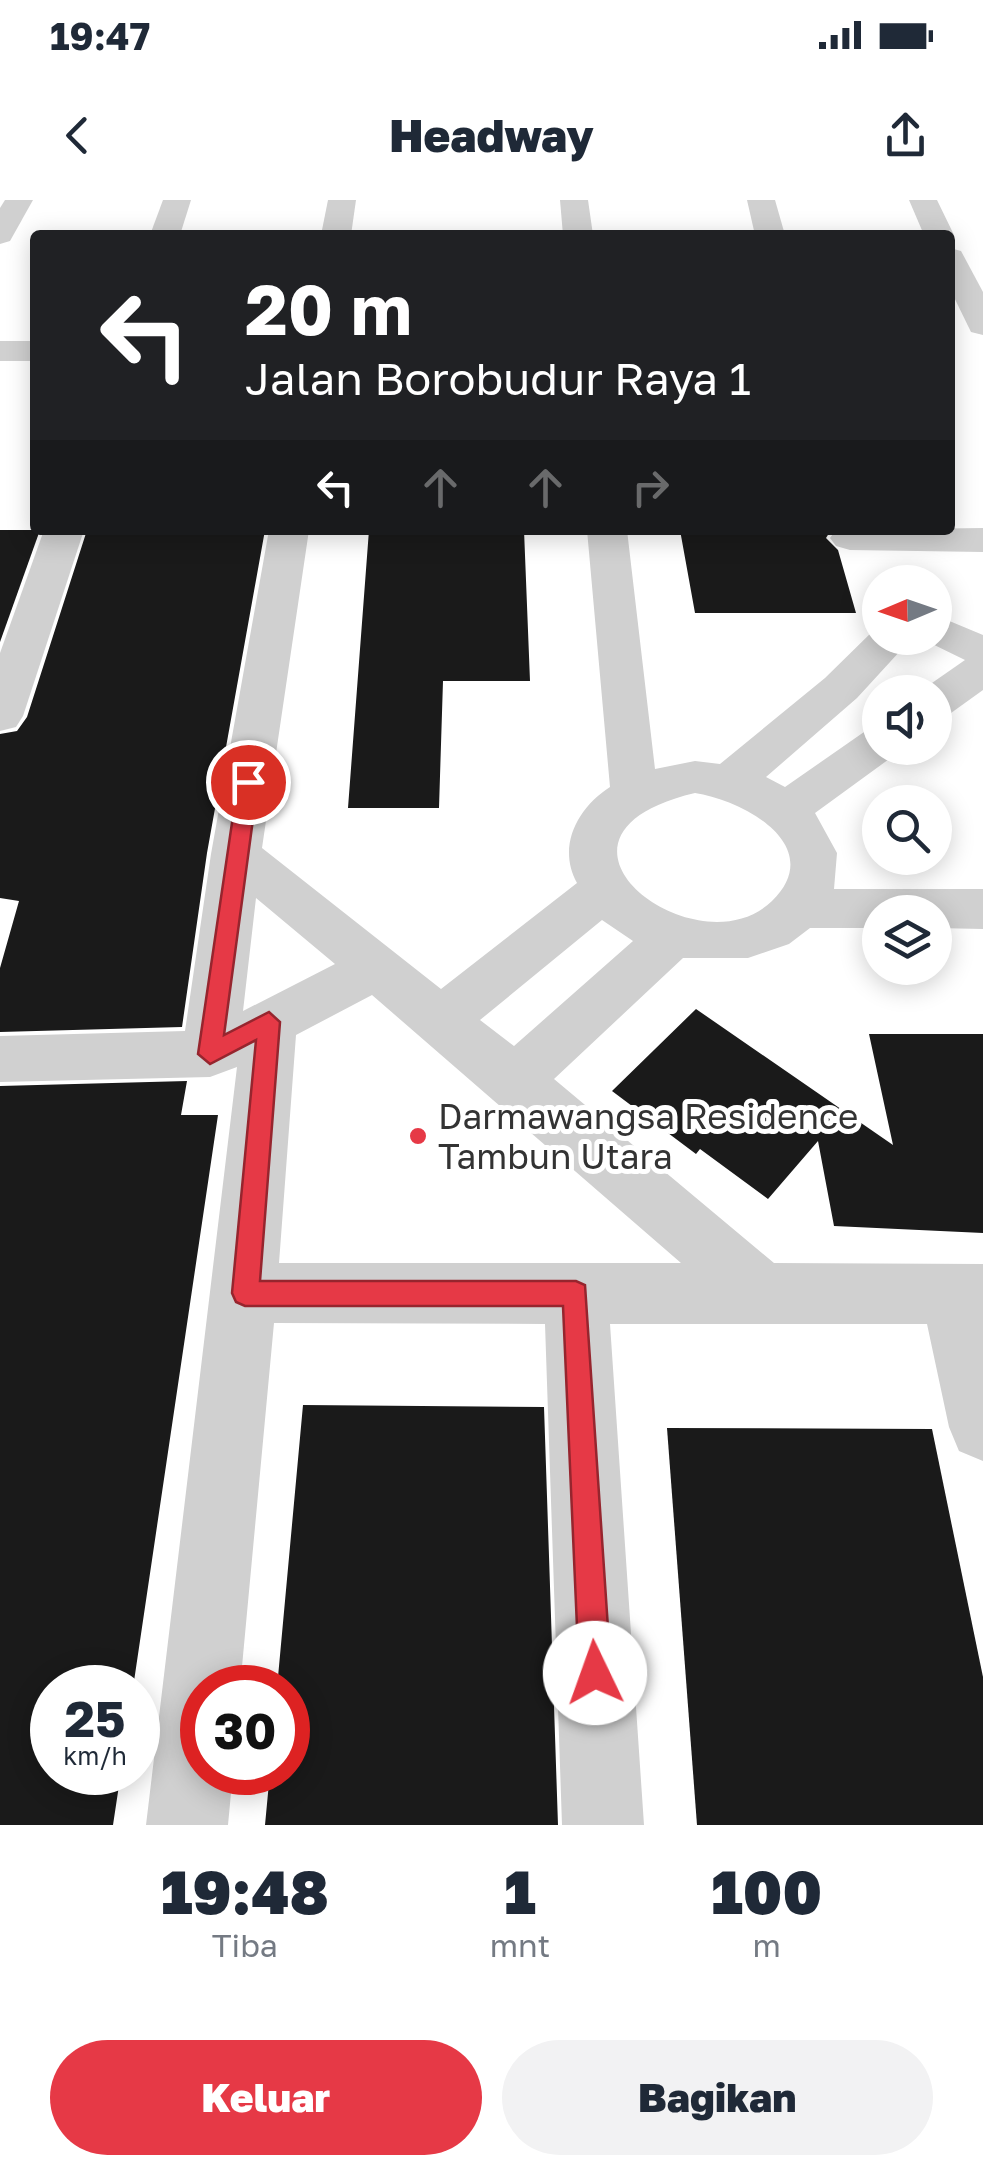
<!DOCTYPE html>
<html lang="id">
<head>
<meta charset="utf-8">
<style>
	:root { --surface:#fff; --page:#f2f2f3; --text:#1f2937; --muted:#747a83; --accent:#e63946 }
	body { margin:0; font-family:"Golos Text",sans-serif; background:var(--page); color:var(--text); height:100vh; display:flex; flex-direction:column; font-size:38px; white-space:nowrap }
	* { box-sizing:border-box; margin:0 }
	p { font-size:32px; color:var(--muted) }
	.icon { flex:none; width:55px; height:55px; fill:none; stroke:currentColor; stroke-width:2; stroke-linecap:round; stroke-linejoin:round }
	.map { position:relative; height:1625px; overflow:hidden }
	.side { display:flex; flex-direction:column; background:var(--surface); flex:1 }
	.side>* { flex:none }
	.top-card { position:absolute; left:30px; top:30px; width:925px; height:305px; border-radius:10px; box-shadow:0 5px 25px #0003; background:#202124; color:#fff; overflow:hidden }
	.needle { width:65px; rotate:268deg }
	.buttons { position:absolute; left:862px; top:365px; display:grid; gap:20px }
	.buttons a { display:grid; place-items:center; width:90px; height:90px; border-radius:50%; background:var(--surface); box-shadow:0 5px 25px #0003; font-size:50px }
	.speed { position:absolute; left:30px; top:1465px; display:flex; gap:20px; font-size:50px; font-weight:700; text-align:center }
	.speed>* { display:grid; place-content:center; width:130px; height:130px; border-radius:50%; background:var(--surface); box-shadow:0 5px 25px #0003; line-height:1 }
	.speed small { font-size:25px; font-weight:400 }
	.speed .limit { border:15px solid #d22; background:#fff; color:#111 }
	.pin { position:absolute; display:grid; place-items:center; width:85px; height:85px; color:#fff; margin:-42px; border:5px solid #fff; border-radius:50%; box-shadow:0 2px 10px #0007 }
	.me { position:absolute; width:110px; margin:-55px; rotate:357deg; stroke-linejoin:round; filter:drop-shadow(0 0 8px #0008) }
	.turn { display:flex; align-items:center; gap:35px; height:210px; padding:0 50px; font-size:45px }
	.turn .icon { width:130px; height:130px; stroke-width:2.5 }
	.turn b { display:block; font-size:70px; line-height:85px }
	.lanes { display:flex; align-items:center; height:95px; padding:0 50px; background:#0003; justify-content:center; gap:50px; direction:ltr }
	.lanes .off { opacity:.35 }
	.eta { display:flex; justify-content:space-evenly; align-items:center; height:170px; text-align:center }
	.eta b { font-size:60px; font-weight:800; line-height:70px }
	.primary-button { display:flex; gap:20px; margin-top:auto; padding:20px 50px }
	.primary-button a { flex:1; height:115px; border-radius:60px; background:var(--accent); color:#fff; font-size:40px; font-weight:800; line-height:115px; text-align:center }
	.primary-button a+a { background:var(--page); color:var(--text) }
	.status { display:flex; justify-content:space-between; align-items:center; height:70px; padding:0 50px; background:var(--surface); direction:ltr }
	.status svg { height:28px; fill:currentColor }
	header { display:flex; justify-content:space-between; align-items:center; height:130px; padding:0 50px; background:var(--surface); font-size:45px; font-weight:800 }
	.map>svg:first-child { display:block }
	.building { fill:#1a1a1a }
	.lines { fill:none; stroke-linecap:round; stroke-linejoin:round }
	.street { fill:#d0d0d0; fill-rule:evenodd }
	.route { fill:#e63946; stroke:#96252e; stroke-width:2.5 }
	.poi-dot { fill:#e63946; stroke:#fff; stroke-width:4 }
	.labels { text-anchor:middle; dominant-baseline:central; stroke-width:10; stroke-linejoin:round; paint-order:stroke }
	.poi-label { font-size:35px; fill:#333; stroke:#fff; text-anchor:start }
</style>
</head>
<body>
<div class="status"><b>19:47</b><svg viewBox="0 0 49 12"><path d="M0 12V9h3v3zM5 12V6h3v6zM10 12V3h3v9zM15 12V0h3v12zM26 1h20v11H26zM47 4h2v5h-2z"/></svg></div>
<header><svg class="icon" aria-label="back" viewBox="0 0 24 24"><path d="M15 5l-7 7 7 7"/></svg>Headway<svg class="icon" aria-label="share" viewBox="0 0 24 24"><path d="M12 15V3M7 8l5-5 5 5M5 13v7h14v-7"/></svg></header>
<div class="map">
<svg width="983" height="1625" viewBox="0 0 983 1625">
	<rect width="100%" height="100%" fill="#fff"/>
	<!-- building -->
	<g class="building">
		<path d="M 0,330 L 40,330 L 0,442 Z"/>
		<path d="M 87,330 L 265,330 L 207,653 L 182,827 L 0,832 L 0,768 L 19,701 L 0,698 L 0,534 L 17,531 L 27,517 Z"/>
		<path d="M 369,330 L 524,330 L 530,481 L 443,481 L 439,608 L 348,608 Z"/>
		<path d="M 680,330 L 831,330 L 826,338 L 838,350 L 856,413 L 695,413 Z"/>
		<path d="M 696,809 L 893,945 L 869,834 L 983,834 L 983,1033 L 834,1026 L 818,941 L 768,999 L 700,949 L 696,954 L 612,891 Z"/>
		<path d="M 187,881 L 181,915 L 218,915 L 133,1488 L 52,1488 L 52,1572 L 121,1572 L 113,1625 L 0,1625 L 0,886 Z"/>
		<path d="M 303,1205 L 544,1207 L 558,1625 L 265,1625 L 270,1572 L 288,1572 L 288,1488 L 277,1488 Z"/>
		<path d="M 667,1228 L 932,1229 L 983,1477 L 983,1625 L 697,1625 Z"/>
	</g>
	<g class="lines">
		<!-- street -->
		<g class="street">
			<path d="M 5,0 L 33,0 L 10,41 L 0,44 L 0,8 Z"/>
			<path d="M 163,0 L 191,0 L 180,35 L 150,35 Z"/>
			<path d="M 328,0 L 356,0 L 351,35 L 321,35 Z"/>
			<path d="M 560,0 L 588,0 L 593,35 L 563,35 Z"/>
			<path d="M 747,0 L 775,0 L 785,35 L 755,35 Z"/>
			<path d="M 909,0 L 937,0 L 954,35 L 950,41 L 950,35 L 924,35 Z"/>
			<path d="M 950,48 L 961,51 L 983,92 L 983,135 L 971,132 L 950,89 Z"/>
			<rect x="0" y="141" width="35" height="20"/>
			<path d="M 983,328 L 983,352 L 850,350 L 836,346 L 830,338 L 836,330 Z"/>
			<path d="M 44,330 L 84,330 L 23,516 L 16,527 L 0,531 L 0,453 Z"/>
			<path d="M 269,330 L 309,330 L 262,648 L 441,789 L 577,683 C 557,647 577,608 610,587 L 587,330 L 627,330 L 655,569 L 695,561 L 720,564 L 825,478 L 876,428 L 880,427 L 880,438 L 912,438 L 857,498 L 766,577 L 785,587 L 864,532 L 880,527 L 880,548 L 900,548 L 896,554 L 815,613 L 837,653 L 834,689 L 983,689 L 983,729 L 935,728 L 935,712 L 880,712 L 880,728 L 810,728 L 789,744 L 748,758 L 683,758 L 554,879 L 774,1063 L 983,1064 L 983,1261 L 959,1251 L 949,1227 L 927,1124 L 610,1124 L 644,1625 L 562,1625 L 545,1124 L 274,1123 L 240,1488 L 202,1488 L 202,1572 L 233,1572 L 228,1625 L 146,1625 L 237,867 L 210,877 L 0,882 L 0,836 L 185,831 L 211,654 ZM 695,593 C 743,600 828,646 772,701 C 697,774 513,636 695,593 ZM 256,698 L 335,764 L 243,811 ZM 602,720 L 633,741 L 514,846 L 480,820 ZM 372,795 L 681,1063 L 279,1063 L 296,835 Z"/>
			<path d="M 935,415 L 983,435 L 983,490 L 951,513 L 935,518 L 935,492 L 919,492 L 965,460 L 920,438 L 935,438 Z"/>
		</g>
	</g>
	<!-- route -->
	<path class="route" d="M 248,575 L 258,582 L 224,835 L 269,812 L 280,822 L 260,1081 L 576,1081 L 585,1085 L 611,1473 L 606,1484 L 595,1489 L 584,1484 L 579,1473 L 563,1106 L 245,1106 L 236,1102 L 232,1093 L 256,840 L 210,864 L 198,854 L 238,582 Z"/>
	<!-- markers -->
	<circle class="poi-dot" cx="418" cy="936" r="10"/>
	<g class="labels">
		<!-- poi labels -->
		<g class="poi-label">
			<text x="438" y="916">Darmawangsa Residence<tspan x="438" dy="40">Tambun Utara</tspan></text>
		</g>
	</g>
</svg>
<div class="buttons">
<a><svg class="needle" viewBox="-14 -14 28 28"><path d="M0-13l5 13h-10z" fill="#e53935"/><path d="M0 13l5-13h-10z" fill="#747a83"/></svg></a>
<a><svg class="icon" aria-label="sound" viewBox="0 0 24 24"><path d="M4 9h4l5-4v14l-5-4H4zM17 9q2 3 0 6"/></svg></a>
<a><svg class="icon" aria-label="search" viewBox="0 0 24 24"><circle cx="10" cy="10" r="6"/><path d="M15 15l6 6"/></svg></a>
<a><svg class="icon" aria-label="layers" viewBox="0 0 24 24"><path d="M12 4l9 5-9 5-9-5zM3 14l9 5 9-5"/></svg></a>
</div>
<div class="speed"><div>25<small>km/h</small></div><div class="limit">30</div></div>
<div class="pin" style="left:248px;top:582px;background:#d93025"><svg class="icon" aria-label="arrive" viewBox="0 0 24 24"><path d="M6 21V4h12l-3 4 3 4H6"/></svg></div>
<svg class="me" style="left:595px;top:1473px" viewBox="-20 -20 40 40"><circle r="19" fill="#fff"/><path d="M0-13L10 11 0 6-10 11z" fill="#e63946"/></svg>
<div class="top-card">
<div class="turn"><svg class="icon" aria-label="left" viewBox="0 0 24 24"><path d="M17 20v-9H6M10 6l-5 5 5 5"/></svg><div><b>20 m</b>Jalan Borobudur Raya 1</div></div>
<div class="lanes"><svg class="icon" aria-label="left" viewBox="0 0 24 24"><path d="M17 20v-9H6M10 6l-5 5 5 5"/></svg><svg class="icon off" aria-label="ahead" viewBox="0 0 24 24"><path d="M12 20V5M6 11l6-6 6 6"/></svg><svg class="icon off" aria-label="ahead" viewBox="0 0 24 24"><path d="M12 20V5M6 11l6-6 6 6"/></svg><svg class="icon off" aria-label="right" viewBox="0 0 24 24"><path d="M7 20v-9h11M14 6l5 5-5 5"/></svg></div>
</div>
</div>
<section class="side">
<div class="eta">
<div><b>19:48</b><p>Tiba</p></div>
<div><b>1</b><p>mnt</p></div>
<div><b>100</b><p>m</p></div>
</div>
<div class="primary-button"><a>Keluar</a><a>Bagikan</a></div>
</section>
</body>
</html>
